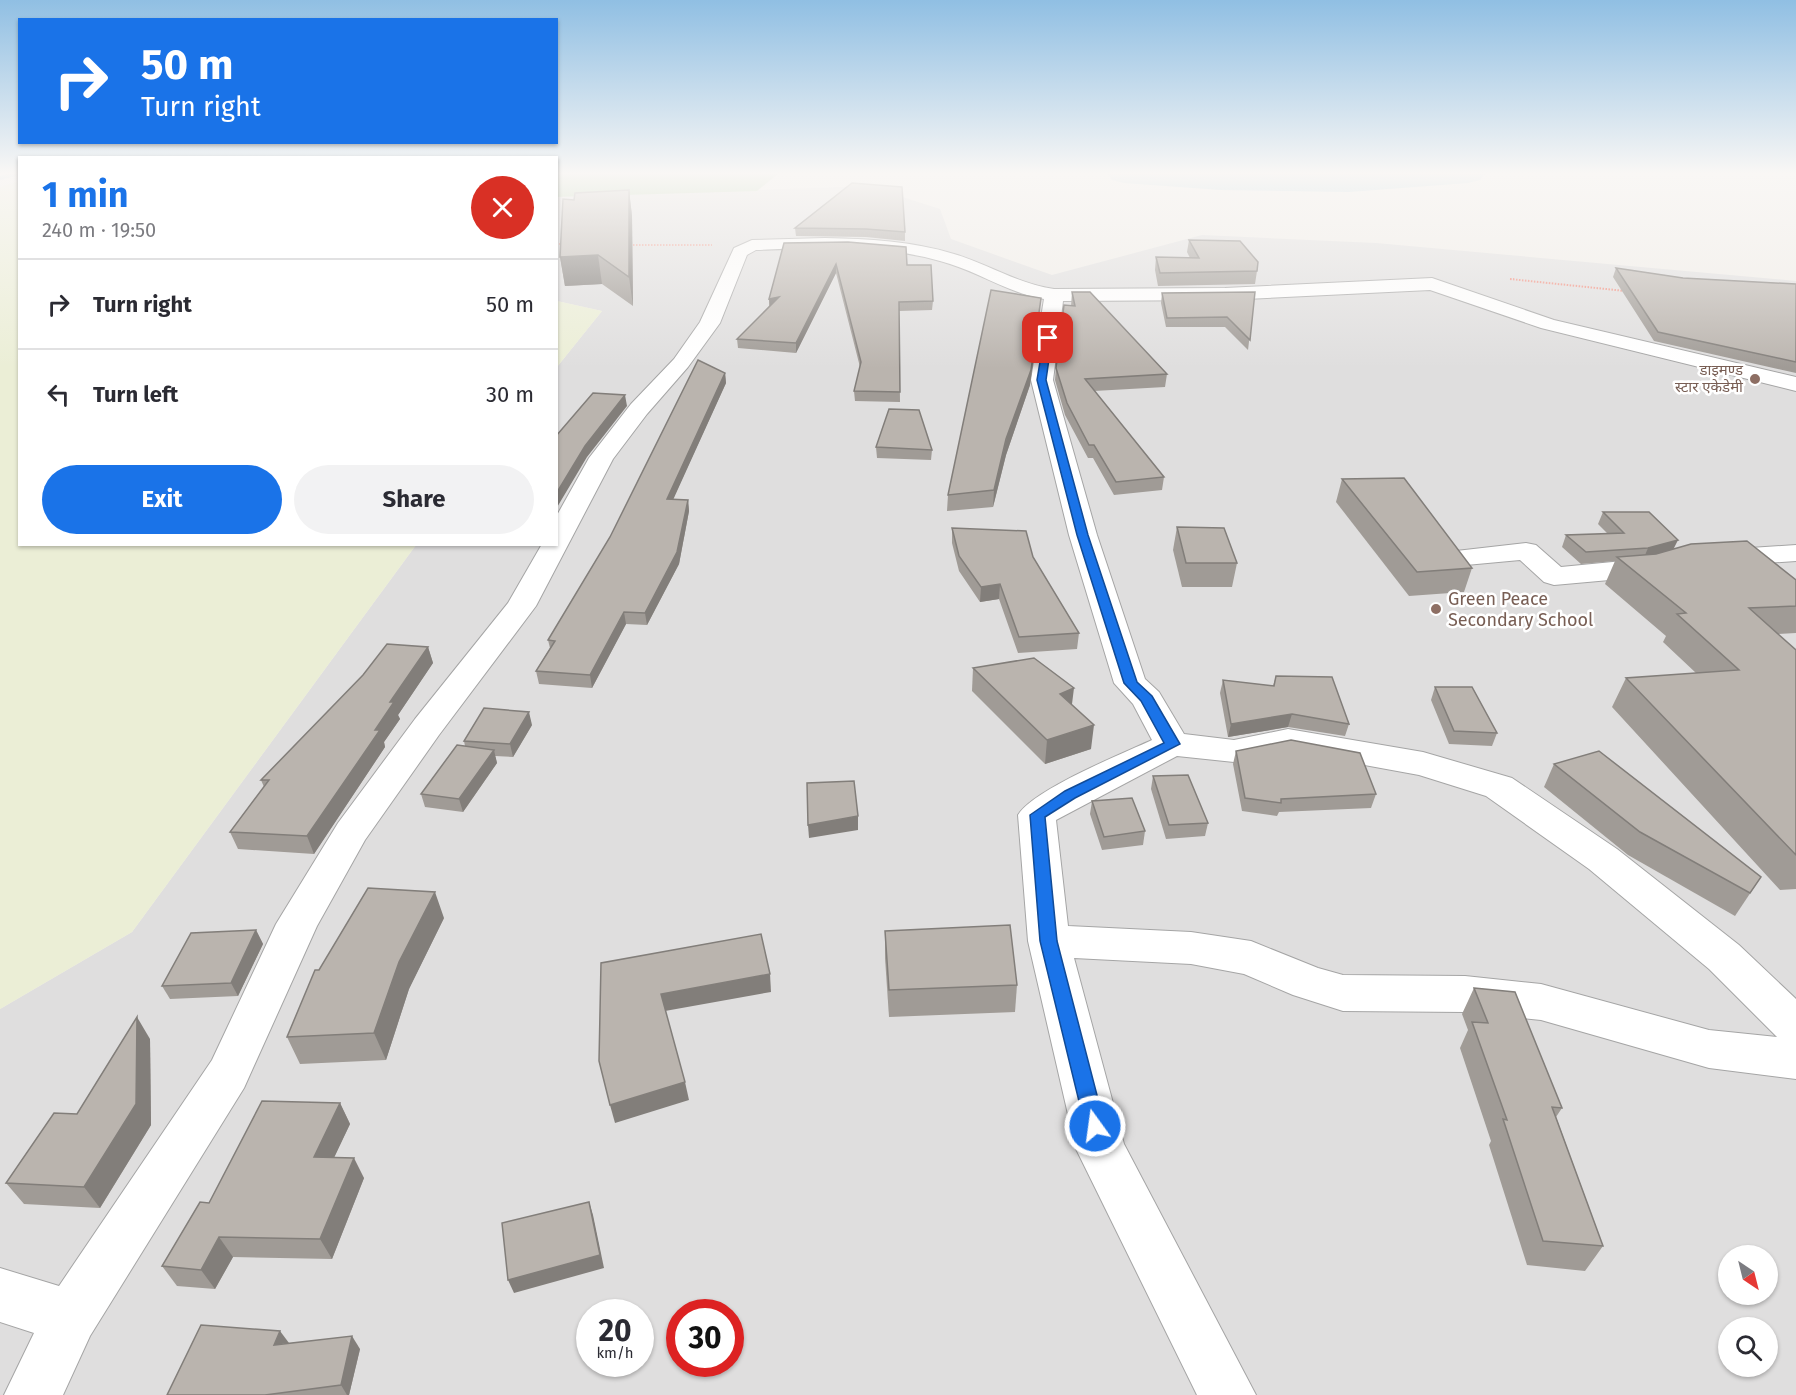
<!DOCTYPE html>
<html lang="en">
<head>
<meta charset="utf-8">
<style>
	:root { --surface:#fff; --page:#f2f2f3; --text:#2b2b33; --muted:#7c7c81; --line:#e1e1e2; --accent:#1a73e8 }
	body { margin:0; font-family:"Fira Sans","Noto Sans Devanagari",sans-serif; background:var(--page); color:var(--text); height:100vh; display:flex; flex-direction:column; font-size:22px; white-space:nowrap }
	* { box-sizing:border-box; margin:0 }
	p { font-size:20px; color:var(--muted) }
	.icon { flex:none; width:33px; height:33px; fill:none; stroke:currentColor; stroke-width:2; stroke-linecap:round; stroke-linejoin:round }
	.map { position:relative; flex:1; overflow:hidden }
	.drawer { position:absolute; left:18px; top:156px; width:540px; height:390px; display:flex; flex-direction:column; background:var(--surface); border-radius:0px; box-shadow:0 2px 4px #0004 }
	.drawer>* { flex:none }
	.top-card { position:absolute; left:18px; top:18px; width:540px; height:126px; border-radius:0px; box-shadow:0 2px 4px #0004; background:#1a73e8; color:#fff; overflow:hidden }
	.needle { width:39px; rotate:145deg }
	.fabs { position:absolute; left:1718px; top:1245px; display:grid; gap:12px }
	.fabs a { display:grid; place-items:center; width:60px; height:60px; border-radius:50%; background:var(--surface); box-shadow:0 2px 4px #0004; font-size:30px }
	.speed { position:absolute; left:576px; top:1299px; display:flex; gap:12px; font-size:30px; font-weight:700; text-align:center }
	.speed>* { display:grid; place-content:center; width:78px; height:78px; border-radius:50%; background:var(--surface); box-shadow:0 2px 4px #0004; line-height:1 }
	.speed small { font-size:15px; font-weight:400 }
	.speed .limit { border:9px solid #d22; background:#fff; color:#111 }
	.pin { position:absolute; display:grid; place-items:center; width:51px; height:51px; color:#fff; margin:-26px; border-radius:12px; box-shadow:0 3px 9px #0006 }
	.me { position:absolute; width:66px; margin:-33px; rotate:346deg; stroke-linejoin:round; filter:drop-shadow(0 0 4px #0008) }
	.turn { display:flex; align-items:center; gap:21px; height:126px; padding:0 24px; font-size:27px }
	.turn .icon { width:78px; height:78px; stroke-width:2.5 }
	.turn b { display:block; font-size:42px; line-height:51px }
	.round { display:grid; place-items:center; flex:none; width:63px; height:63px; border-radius:32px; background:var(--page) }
	.headline { display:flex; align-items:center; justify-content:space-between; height:102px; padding:0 24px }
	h1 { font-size:36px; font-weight:700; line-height:45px; color:var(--accent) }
	.cta { display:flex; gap:12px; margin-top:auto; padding:12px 24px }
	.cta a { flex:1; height:69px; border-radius:36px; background:var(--accent); color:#fff; font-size:24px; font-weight:700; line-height:69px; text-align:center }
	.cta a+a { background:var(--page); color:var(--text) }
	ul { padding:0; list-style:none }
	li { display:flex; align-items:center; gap:18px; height:90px; padding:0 24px; border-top:2px solid var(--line) }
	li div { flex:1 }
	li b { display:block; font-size:22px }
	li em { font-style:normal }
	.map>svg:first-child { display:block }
	.residential { fill:#dfdede; fill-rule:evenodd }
	.farmland { fill:#ebeed6 }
	.forest { fill:#accda1 }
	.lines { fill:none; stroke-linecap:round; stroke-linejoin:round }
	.stream { fill:#adcfdb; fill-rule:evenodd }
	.river { fill:#adcfdb; fill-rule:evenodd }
	.minor-casing { stroke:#a5a5a5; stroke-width:2 }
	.path-far1 { stroke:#f18a7a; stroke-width:1.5; stroke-dasharray:1.5 1.5; stroke-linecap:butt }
	.path { stroke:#f18a7a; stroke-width:2; stroke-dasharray:1.5 1.5; stroke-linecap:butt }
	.minor { fill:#fff; fill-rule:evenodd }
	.wall { fill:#a09b96 }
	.shaded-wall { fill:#827e7a }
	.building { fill:#bab4ae; stroke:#827e7a; stroke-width:1.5 }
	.route { fill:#1a73e8; stroke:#114b97; stroke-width:1.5 }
	.education-dot { fill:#8d6e63; stroke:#fff; stroke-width:2 }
	.labels { text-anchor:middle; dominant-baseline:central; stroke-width:5; stroke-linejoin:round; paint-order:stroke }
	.far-education-label { font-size:15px; fill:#785e54; stroke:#fff; text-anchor:end }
	.education-label { font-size:18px; fill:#785e54; stroke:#fff; text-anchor:start }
</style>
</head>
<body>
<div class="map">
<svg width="1796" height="1395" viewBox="0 0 1796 1395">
	<rect width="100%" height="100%" fill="#f1eee9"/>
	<!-- residential -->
	<path class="residential" d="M 868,186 L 940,209 L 951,239 L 1052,275 L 1202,235 L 1376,243 L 1796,281 L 1796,1395 L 0,1395 L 0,1009 L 132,932 L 416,545 L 556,544 L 557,367 L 602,311 L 557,301 L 557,197 ZM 1728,1256 L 1767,1256 L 1767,1294 L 1728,1294 ZM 590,1312 L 640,1312 L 640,1364 L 590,1364 ZM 680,1312 L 730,1312 L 730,1364 L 680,1364 ZM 1728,1328 L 1767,1328 L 1767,1366 L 1728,1366 Z"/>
	<!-- farmland -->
	<g class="farmland">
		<path d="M 19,181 L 20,544 L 416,545 L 132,932 L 0,1009 L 0,187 Z"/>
		<path d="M 557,301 L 602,311 L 557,367 L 556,302 Z"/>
	</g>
	<!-- forest -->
	<path class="forest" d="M 556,173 L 779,173 L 757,191 L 557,197 Z"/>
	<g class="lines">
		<!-- stream -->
		<path class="stream" d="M 13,173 L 20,173 L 20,175 L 0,180 L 0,176 Z"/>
		<!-- river -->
		<path class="river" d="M 1107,173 L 1485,173 L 1480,180 L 1468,183 L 1349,192 L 1220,190 L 1124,183 L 1112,180 Z"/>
		<defs>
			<g id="minor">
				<path d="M 825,238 C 869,239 912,241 954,254 C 988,264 1018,284 1054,289 L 1225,288 L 1432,278 L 1554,320 L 1796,377 L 1796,391 L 1541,328 L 1430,290 L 1225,300 L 1063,301 L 1053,380 L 1097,535 L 1145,679 L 1159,692 L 1184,734 L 1234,740 L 1288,729 L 1423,752 L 1512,778 L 1617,849 L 1739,945 L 1796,999 L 1796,1079 L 1709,1068 L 1541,1020 L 1465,1012 L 1343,1011 L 1293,995 L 1244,974 L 1191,964 L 1074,958 L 1124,1144 L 1256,1395 L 1197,1395 L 1076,1149 L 1028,941 L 1018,815 C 1034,789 1122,754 1152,740 L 1133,704 L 1114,683 L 1069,535 L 1031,380 L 1044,299 C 1007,293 976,270 940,261 C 881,244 817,248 756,250 L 747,255 L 720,323 L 688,367 L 647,414 L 613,459 L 536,606 L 439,735 L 365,840 L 317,926 L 244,1088 L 90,1336 L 63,1395 L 4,1395 L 34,1333 L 0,1322 L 0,1268 L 59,1286 L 212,1060 L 276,924 L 338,823 L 415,719 L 508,603 L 542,544 L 556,544 L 556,517 L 589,458 L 631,404 L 674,359 L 700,322 L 734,248 L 752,240 ZM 1288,751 L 1419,775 L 1486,796 L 1589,869 L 1709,969 L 1777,1037 L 1709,1030 L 1541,984 L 1465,976 L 1343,975 L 1318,968 L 1251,941 L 1191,932 L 1068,926 L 1056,820 L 1177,756 L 1234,762 Z"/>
				<path d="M 1526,543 L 1536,545 L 1561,567 L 1654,558 L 1664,561 L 1668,567 L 1664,573 L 1654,576 L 1554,585 L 1544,582 L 1520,560 L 1466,565 L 1456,563 L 1452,557 L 1456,551 Z"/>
				<path d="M 1796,545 L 1796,561 L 1720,566 L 1710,564 L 1706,558 L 1710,552 L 1720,550 Z"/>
			</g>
		</defs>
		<!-- minor casing -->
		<use href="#minor" class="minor-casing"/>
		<!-- path-far1 -->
		<g class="path-far1">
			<path d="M 556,244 L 565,244"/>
			<path d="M 630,245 L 712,245"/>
			<path d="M 1510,279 L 1514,279"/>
		</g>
		<!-- path -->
		<path class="path" d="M 1510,279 L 1625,291"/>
		<!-- minor -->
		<use href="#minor" class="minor"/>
	</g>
	<!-- wall -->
	<g class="wall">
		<path d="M 852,183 L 905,232 L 905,241 L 866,237 L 796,236 L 795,228 Z"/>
		<path d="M 629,190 L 632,216 L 633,306 L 602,284 L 565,286 L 560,257 L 574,200 Z"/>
		<path d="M 1189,240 L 1257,271 L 1255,284 L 1158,286 L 1155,270 L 1156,257 L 1190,258 L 1187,252 Z"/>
		<path d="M 784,243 L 907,265 L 933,301 L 932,310 L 899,311 L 900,402 L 855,401 L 854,391 L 860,367 L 836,273 L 796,353 L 738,348 L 737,339 L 769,306 L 769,299 Z"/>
		<path d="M 1616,268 L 1683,278 L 1796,284 L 1796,373 L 1654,341 L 1613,277 Z"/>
		<path d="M 1072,292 L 1167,374 L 1165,387 L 1094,391 L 1164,477 L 1162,490 L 1114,495 L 1093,458 L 1088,458 L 1065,415 L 1055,380 L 1056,368 L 1071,306 Z"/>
		<path d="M 1255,292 L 1248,350 L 1225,327 L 1166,327 L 1161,303 L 1162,293 Z"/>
		<path d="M 1041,298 L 1030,385 L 1006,455 L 993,507 L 947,511 L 948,495 Z"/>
		<path d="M 725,373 L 726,383 L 673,499 L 688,500 L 689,511 L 679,564 L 647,625 L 626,624 L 592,688 L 539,684 L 536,671 L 550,648 L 548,640 Z"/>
		<path d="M 876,447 L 932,450 L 931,460 L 877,458 Z"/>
		<path d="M 1342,479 L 1472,568 L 1464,592 L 1409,596 L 1336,502 Z"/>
		<path d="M 1603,512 L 1674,549 L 1796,580 L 1796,633 L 1778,634 L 1796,650 L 1796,889 L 1780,890 L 1612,707 L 1626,678 L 1696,673 L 1663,642 L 1666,636 L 1605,584 L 1615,561 L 1581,564 L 1562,547 L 1566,535 L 1608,534 L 1598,524 Z"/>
		<path d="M 1177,527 L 1237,563 L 1232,587 L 1182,587 L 1173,550 Z"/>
		<path d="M 952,528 L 1033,557 L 1079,633 L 1077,649 L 1018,653 L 999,599 L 980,602 L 959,571 L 952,543 Z"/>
		<path d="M 428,647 L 433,663 L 398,715 L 400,719 L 384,742 L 385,747 L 314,854 L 238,849 L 230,832 L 264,787 L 261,780 Z"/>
		<path d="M 973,668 L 1072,705 L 1091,749 L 1045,764 L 972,691 Z"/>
		<path d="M 1276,676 L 1349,724 L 1345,736 L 1288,727 L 1228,737 L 1220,693 L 1223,680 L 1273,686 Z"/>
		<path d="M 1435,687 L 1497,733 L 1492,746 L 1449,744 L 1431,700 Z"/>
		<path d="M 532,725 L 513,757 L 495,756 L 497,763 L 463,812 L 425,807 L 421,794 L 465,746 L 464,741 Z"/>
		<path d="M 1236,751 L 1376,794 L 1371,808 L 1279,812 L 1277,816 L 1242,811 L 1233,764 Z"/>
		<path d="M 1554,764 L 1761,877 L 1735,916 L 1628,855 L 1544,787 Z"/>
		<path d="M 1153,776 L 1208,823 L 1205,836 L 1166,839 L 1151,789 Z"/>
		<path d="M 1092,801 L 1145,831 L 1143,845 L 1102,850 L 1090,814 Z"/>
		<path d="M 444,918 L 409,989 L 386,1060 L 300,1064 L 287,1037 L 319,970 Z"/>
		<path d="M 256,930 L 263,944 L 238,996 L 170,999 L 162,986 Z"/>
		<path d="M 885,931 L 1017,985 L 1015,1012 L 889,1017 L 885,958 Z"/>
		<path d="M 1474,988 L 1562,1108 L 1556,1117 L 1603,1246 L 1585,1271 L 1527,1265 L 1489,1145 L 1491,1141 L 1460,1048 L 1468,1030 L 1462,1014 Z"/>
		<path d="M 150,1039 L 151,1125 L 100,1208 L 24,1204 L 6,1183 L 77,1114 Z"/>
		<path d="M 340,1103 L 350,1124 L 334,1157 L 364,1178 L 332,1259 L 233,1257 L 215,1289 L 177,1286 L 162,1266 L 209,1203 Z"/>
		<path d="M 289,1343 L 360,1349 L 349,1395 L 167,1395 Z"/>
	</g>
	<!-- shaded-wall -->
	<g class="shaded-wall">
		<path d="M 629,190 L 632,216 L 633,306 L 629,277 Z"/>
		<path d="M 598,255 L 602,284 L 565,286 L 560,257 Z"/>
		<path d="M 836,264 L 836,273 L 796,353 L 796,343 Z"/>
		<path d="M 779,297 L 770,308 L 769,299 Z"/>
		<path d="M 1041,298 L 1030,385 L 1006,455 L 993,507 L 994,490 Z"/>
		<path d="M 725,373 L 726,383 L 668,511 L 667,499 Z"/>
		<path d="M 625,395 L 627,406 L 587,457 L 556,509 L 556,494 L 585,446 Z"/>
		<path d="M 688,500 L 689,511 L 679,564 L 647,625 L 645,613 Z"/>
		<path d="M 1678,540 L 1672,552 L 1643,560 L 1648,548 Z"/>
		<path d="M 1000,584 L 999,599 L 980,602 L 981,587 Z"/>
		<path d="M 624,612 L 626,624 L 592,688 L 590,675 Z"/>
		<path d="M 428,647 L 433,663 L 398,715 L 400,719 L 384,742 L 385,747 L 314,854 L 307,836 L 375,730 L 390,702 Z"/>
		<path d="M 1074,688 L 1071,712 L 1060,694 Z"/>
		<path d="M 529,712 L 532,725 L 513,757 L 510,744 Z"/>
		<path d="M 1292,714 L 1288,727 L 1228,737 L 1231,724 Z"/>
		<path d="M 1094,725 L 1091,749 L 1045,764 L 1047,740 Z"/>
		<path d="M 494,750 L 497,763 L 463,812 L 459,799 Z"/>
		<path d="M 858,816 L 858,830 L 809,838 L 808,825 Z"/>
		<path d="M 435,892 L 444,918 L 409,989 L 386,1060 L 374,1033 L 399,962 Z"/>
		<path d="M 256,930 L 263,944 L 238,996 L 231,983 Z"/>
		<path d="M 770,974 L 771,992 L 665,1011 L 661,994 Z"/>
		<path d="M 137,1017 L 150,1039 L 151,1125 L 100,1208 L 84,1187 Z"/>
		<path d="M 685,1082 L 689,1100 L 615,1123 L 610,1105 Z"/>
		<path d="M 340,1103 L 350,1124 L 325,1177 L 314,1157 Z"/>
		<path d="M 354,1158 L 364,1178 L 332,1259 L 320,1239 Z"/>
		<path d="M 589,1202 L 593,1215 L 604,1268 L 514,1293 L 508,1280 Z"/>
		<path d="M 219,1237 L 233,1257 L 215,1289 L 201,1270 Z"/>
		<path d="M 280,1331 L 289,1343 L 274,1345 Z"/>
		<path d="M 352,1336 L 360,1349 L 349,1395 L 347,1395 L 341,1385 Z"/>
	</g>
	<!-- building -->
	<g class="building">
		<path d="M 852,183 L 902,187 L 905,232 L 866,229 L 795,228 Z"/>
		<path d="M 629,190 L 629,277 L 598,255 L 560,257 L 563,199 L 574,200 L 575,193 Z"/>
		<path d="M 1189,240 L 1240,241 L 1258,262 L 1257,271 L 1160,273 L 1156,257 L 1199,258 Z"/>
		<path d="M 848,242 L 906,247 L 907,265 L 931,265 L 933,301 L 899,302 L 900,392 L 854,391 L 861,362 L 836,264 L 796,343 L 737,339 L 779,297 L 769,299 L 784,243 Z"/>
		<path d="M 1616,268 L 1683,278 L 1796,284 L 1796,362 L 1658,332 Z"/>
		<path d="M 991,290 L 1041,298 L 1031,370 L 1006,439 L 994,490 L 948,495 Z"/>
		<path d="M 1072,292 L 1090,292 L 1167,374 L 1085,379 L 1164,477 L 1116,482 L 1094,445 L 1089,445 L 1067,403 L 1056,368 L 1064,305 L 1075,306 Z"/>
		<path d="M 1255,292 L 1250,340 L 1227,317 L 1167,318 L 1162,293 Z"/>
		<path d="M 698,360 L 725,373 L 667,499 L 688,500 L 677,552 L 645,613 L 624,612 L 590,675 L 536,671 L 555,641 L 548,640 L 610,537 Z"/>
		<path d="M 593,393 L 625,395 L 585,446 L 556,494 L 556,436 Z"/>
		<path d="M 889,409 L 919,410 L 932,450 L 876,447 Z"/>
		<path d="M 1404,478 L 1472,568 L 1417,572 L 1342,479 Z"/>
		<path d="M 1603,512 L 1649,512 L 1678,540 L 1648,548 L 1586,552 L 1566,535 L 1624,533 Z"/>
		<path d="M 1177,527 L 1224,528 L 1237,563 L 1186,563 Z"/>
		<path d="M 952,528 L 1026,531 L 1033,557 L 1079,633 L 1019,637 L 1000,584 L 981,587 L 959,556 Z"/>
		<path d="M 1747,541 L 1796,580 L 1796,606 L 1749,608 L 1796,650 L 1796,855 L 1626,678 L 1739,670 L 1677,614 L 1686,613 L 1617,557 L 1656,554 L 1691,544 Z"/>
		<path d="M 387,644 L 428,647 L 390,702 L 394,702 L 375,730 L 380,730 L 307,836 L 230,832 L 269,780 L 261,780 L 363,675 Z"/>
		<path d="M 1034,658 L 1074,688 L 1060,694 L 1094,725 L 1047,740 L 973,668 Z"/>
		<path d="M 1276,676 L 1332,677 L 1349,724 L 1292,714 L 1231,724 L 1223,680 L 1274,686 Z"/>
		<path d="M 1435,687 L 1472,687 L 1497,733 L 1454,731 Z"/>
		<path d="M 484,708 L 529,712 L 510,744 L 464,741 Z"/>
		<path d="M 1291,740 L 1360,753 L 1376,794 L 1281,799 L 1281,803 L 1245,798 L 1236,751 Z"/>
		<path d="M 457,745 L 494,750 L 459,799 L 421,794 Z"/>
		<path d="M 1599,751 L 1761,877 L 1750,893 L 1640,832 L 1554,764 Z"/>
		<path d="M 1188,775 L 1208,823 L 1169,825 L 1153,776 Z"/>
		<path d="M 854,781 L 858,816 L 808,825 L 807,783 Z"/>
		<path d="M 1132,798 L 1145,831 L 1104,837 L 1092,801 Z"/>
		<path d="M 368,888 L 435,892 L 399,962 L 374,1033 L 287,1037 L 315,970 L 319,970 Z"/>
		<path d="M 1010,925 L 1017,985 L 889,990 L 885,931 Z"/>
		<path d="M 256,930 L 231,983 L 162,986 L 191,933 Z"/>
		<path d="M 761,934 L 770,974 L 661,994 L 685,1082 L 610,1105 L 599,1061 L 601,963 Z"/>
		<path d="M 1474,988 L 1515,992 L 1562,1108 L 1552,1107 L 1603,1246 L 1543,1241 L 1503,1119 L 1507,1120 L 1472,1022 L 1488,1023 Z"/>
		<path d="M 137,1017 L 136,1104 L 84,1187 L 6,1183 L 54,1113 L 77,1114 Z"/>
		<path d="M 262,1101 L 340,1103 L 314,1157 L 354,1158 L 320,1239 L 219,1237 L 201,1270 L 162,1266 L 200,1202 L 209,1203 Z"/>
		<path d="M 589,1202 L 600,1255 L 508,1280 L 502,1223 Z"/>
		<path d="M 201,1325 L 280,1331 L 274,1345 L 352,1336 L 341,1385 L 265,1395 L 167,1395 Z"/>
	</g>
	<!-- sky -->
	<linearGradient id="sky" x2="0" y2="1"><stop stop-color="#90bfe3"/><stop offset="0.47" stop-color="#f9f7f5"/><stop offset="1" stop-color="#f9f7f5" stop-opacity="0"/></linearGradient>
	<rect width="1796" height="368" fill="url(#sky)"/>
	<!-- route -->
	<path class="route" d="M 1048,335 L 1052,338 L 1046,380 L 1088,535 L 1137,682 L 1152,696 L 1180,744 L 1075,798 L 1045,817 L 1057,941 L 1105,1126 L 1102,1132 L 1095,1135 L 1088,1132 L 1085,1126 L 1040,941 L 1030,815 L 1065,791 L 1164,743 L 1141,701 L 1124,683 L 1077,535 L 1037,380 L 1044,338 Z"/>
	<!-- markers -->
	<g class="education-dot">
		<circle cx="1755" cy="379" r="6"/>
		<circle cx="1436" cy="609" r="6"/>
	</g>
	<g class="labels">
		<!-- far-education labels -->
		<g class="far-education-label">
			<text x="1743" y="370">डाइमण्ड<tspan x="1743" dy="17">स्टार एकेडेमी</tspan></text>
		</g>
		<!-- education labels -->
		<g class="education-label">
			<text x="1448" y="599">Green Peace<tspan x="1448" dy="21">Secondary School</tspan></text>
		</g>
	</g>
</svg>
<div class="fabs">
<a><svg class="needle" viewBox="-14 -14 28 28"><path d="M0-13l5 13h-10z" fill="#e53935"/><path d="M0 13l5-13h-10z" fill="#7c7c81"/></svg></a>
<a><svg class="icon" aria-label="search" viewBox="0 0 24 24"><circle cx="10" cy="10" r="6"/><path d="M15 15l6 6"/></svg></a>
</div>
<div class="speed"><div>20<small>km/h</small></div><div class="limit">30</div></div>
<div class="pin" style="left:1048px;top:338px;background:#d93025"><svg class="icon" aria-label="arrive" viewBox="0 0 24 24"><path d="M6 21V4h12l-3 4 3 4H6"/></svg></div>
<svg class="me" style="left:1095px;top:1126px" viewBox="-20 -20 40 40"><circle r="17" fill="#1a73e8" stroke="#fff" stroke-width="3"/><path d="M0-11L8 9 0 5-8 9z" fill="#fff"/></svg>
<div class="top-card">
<div class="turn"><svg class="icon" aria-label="right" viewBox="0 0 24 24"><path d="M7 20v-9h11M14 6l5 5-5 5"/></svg><div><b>50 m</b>Turn right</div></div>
</div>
<section class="drawer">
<div class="headline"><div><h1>1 min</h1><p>240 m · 19:50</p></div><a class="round" style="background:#d93025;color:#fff"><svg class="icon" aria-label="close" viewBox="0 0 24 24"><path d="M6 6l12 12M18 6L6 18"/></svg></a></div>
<ul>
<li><svg class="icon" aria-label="right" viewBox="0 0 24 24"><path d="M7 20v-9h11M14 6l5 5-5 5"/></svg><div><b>Turn right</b></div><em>50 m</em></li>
<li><svg class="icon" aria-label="left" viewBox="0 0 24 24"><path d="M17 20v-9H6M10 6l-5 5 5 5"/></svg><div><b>Turn left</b></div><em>30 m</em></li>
</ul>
<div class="cta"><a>Exit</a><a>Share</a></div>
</section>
</div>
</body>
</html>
